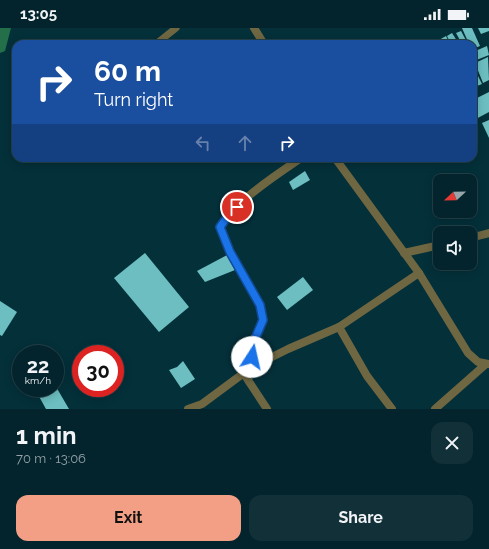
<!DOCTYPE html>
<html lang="en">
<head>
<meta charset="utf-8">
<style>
	:root { --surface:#03242c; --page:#113038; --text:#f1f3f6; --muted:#97a4a9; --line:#244148; --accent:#f39f85 }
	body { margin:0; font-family:Raleway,sans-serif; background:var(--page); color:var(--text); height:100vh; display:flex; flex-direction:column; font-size:15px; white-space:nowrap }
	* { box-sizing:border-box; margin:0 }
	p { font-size:13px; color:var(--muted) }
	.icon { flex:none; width:22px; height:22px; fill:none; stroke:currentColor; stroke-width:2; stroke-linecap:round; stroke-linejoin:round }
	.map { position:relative; height:381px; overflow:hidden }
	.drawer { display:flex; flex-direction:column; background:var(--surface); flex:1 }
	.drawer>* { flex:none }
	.hud { position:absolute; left:12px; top:12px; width:465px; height:122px; border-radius:12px; box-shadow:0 2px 10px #0003,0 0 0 1px var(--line); background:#1a4fa0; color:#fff; overflow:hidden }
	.needle { width:26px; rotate:248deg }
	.buttons { position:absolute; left:433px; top:146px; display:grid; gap:8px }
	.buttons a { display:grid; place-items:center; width:44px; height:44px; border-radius:8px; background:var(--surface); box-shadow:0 2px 10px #0003,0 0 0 1px var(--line); font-size:20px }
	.speed { position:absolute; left:12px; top:317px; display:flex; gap:8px; font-size:20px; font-weight:700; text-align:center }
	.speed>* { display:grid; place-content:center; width:52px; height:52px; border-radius:50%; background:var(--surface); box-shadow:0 2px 10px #0003,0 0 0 1px var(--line); line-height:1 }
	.speed small { font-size:10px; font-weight:400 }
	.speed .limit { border:6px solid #d22; background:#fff; color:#111 }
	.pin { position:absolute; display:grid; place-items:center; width:34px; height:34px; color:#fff; margin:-17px; border:2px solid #fff; border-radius:50%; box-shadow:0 1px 4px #0007 }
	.me { position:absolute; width:44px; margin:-22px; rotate:10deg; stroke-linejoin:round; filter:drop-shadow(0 0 3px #0008) }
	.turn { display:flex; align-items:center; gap:14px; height:84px; padding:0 16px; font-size:18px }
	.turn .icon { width:52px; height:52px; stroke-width:2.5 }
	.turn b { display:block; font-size:28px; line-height:34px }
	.lanes { display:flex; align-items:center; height:38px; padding:0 16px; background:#0003; justify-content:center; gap:20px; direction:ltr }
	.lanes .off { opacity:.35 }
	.round { display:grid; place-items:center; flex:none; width:42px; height:42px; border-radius:12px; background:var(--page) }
	.overview { display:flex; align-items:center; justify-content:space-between; height:68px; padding:0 16px }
	h1 { font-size:24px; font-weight:700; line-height:30px }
	.cta { display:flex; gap:8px; margin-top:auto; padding:8px 16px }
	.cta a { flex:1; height:46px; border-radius:12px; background:var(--accent); color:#111; font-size:16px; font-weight:700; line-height:46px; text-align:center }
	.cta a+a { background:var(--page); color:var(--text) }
	.status { display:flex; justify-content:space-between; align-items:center; height:28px; padding:0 20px; background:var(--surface); direction:ltr }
	.status svg { height:11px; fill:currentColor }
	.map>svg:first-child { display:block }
	.forest { fill:#226f49 }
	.building { fill:#6cbec0 }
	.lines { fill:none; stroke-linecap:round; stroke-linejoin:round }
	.lane { stroke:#6f6742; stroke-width:7 }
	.street { stroke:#6f6742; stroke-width:8 }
	.route-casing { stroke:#114b97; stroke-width:10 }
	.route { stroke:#1a73e8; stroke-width:7 }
</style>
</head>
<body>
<div class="status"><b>13:05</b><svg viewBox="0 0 49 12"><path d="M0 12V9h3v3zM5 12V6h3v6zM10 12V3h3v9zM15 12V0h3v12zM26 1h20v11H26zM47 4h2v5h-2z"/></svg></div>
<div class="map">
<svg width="489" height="381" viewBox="0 0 489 381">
	<rect width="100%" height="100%" fill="#04303a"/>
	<!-- forest -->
	<path class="forest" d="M 0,0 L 11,0 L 5,23 L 0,25 Z"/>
	<!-- building -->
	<g class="building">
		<path d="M 462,0 L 472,0 L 480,18 L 473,21 L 473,16 L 469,16 Z"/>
		<path d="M 478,0 L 489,0 L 489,3 L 481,6 Z"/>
		<path d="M 461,3 L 468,16 L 462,16 L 456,5 Z"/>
		<path d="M 452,5 L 459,16 L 451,16 L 447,8 Z"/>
		<path d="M 446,8 L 450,16 L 432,16 Z"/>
		<path d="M 487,18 L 489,27 L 474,33 L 473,24 Z"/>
		<path d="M 488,29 L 489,52 L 483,55 L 475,35 Z"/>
		<path d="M 473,38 L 482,56 L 477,58 L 476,57 L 473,59 Z"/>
		<path d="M 489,64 L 489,84 L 474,92 L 473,89 L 473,72 Z"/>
		<path d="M 489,92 L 489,110 L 482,95 Z"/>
		<path d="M 305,143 L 310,152 L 293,162 L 289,154 Z"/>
		<path d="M 145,225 L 189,279 L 159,304 L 114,250 Z"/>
		<path d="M 229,226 L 235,242 L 205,254 L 197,243 Z"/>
		<path d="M 303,249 L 313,262 L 287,282 L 277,269 Z"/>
		<path d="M 0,273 L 17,284 L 2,308 L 0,307 Z"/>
		<path d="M 183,333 L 195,351 L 181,360 L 169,342 L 177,339 Z"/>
		<path d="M 55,357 L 69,381 L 46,381 L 36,363 L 41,360 L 55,360 Z"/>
	</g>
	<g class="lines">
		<!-- lane -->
		<path class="lane" d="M 156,16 L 176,0"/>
		<!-- street -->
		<g class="street">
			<path d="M 254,0 L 264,16"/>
			<path d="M 335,130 L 419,245 L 468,325 L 478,334 L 489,336"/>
			<path d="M 470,210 L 489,205"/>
			<path d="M 404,225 L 440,217"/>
			<path d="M 339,299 L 367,348 L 392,381"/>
			<path d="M 252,339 L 252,318 L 263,292 L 260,277 L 230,224 L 220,199 C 240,170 272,150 301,130"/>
			<path d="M 244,346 L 267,381"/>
			<path d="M 188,381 L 202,376 L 252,339 L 288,321 L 339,299 L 419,245"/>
			<path d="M 435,381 L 486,336"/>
		</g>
	</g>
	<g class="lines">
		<defs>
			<path id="route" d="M 237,179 L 228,188 L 220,199 L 230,224 L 260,277 L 263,292 L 252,318 L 252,329"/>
		</defs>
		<!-- route casing -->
		<use href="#route" class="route-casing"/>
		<!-- route -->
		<use href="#route" class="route"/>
	</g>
</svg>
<div class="buttons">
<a><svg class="needle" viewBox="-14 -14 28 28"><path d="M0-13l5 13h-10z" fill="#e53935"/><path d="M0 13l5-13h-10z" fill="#97a4a9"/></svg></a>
<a><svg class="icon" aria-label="sound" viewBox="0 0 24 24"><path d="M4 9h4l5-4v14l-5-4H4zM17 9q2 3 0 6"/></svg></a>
</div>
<div class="speed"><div>22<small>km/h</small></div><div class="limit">30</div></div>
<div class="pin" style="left:237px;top:179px;background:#d93025"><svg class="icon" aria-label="arrive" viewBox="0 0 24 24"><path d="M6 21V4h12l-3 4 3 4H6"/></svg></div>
<svg class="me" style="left:252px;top:329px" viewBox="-20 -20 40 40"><circle r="19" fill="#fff"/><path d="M0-13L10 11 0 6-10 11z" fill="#1a73e8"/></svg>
<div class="hud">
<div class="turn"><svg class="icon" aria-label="right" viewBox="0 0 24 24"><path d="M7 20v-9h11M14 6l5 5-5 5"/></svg><div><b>60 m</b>Turn right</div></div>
<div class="lanes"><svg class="icon off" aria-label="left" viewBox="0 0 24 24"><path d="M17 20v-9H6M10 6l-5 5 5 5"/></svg><svg class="icon off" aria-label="ahead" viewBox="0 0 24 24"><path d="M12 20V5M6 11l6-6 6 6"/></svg><svg class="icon" aria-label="right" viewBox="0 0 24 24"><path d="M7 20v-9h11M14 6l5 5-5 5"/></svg></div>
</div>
</div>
<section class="drawer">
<div class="overview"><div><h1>1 min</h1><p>70 m · 13:06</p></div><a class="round"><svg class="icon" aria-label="close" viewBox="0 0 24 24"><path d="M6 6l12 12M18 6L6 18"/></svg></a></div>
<div class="cta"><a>Exit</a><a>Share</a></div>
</section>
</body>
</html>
